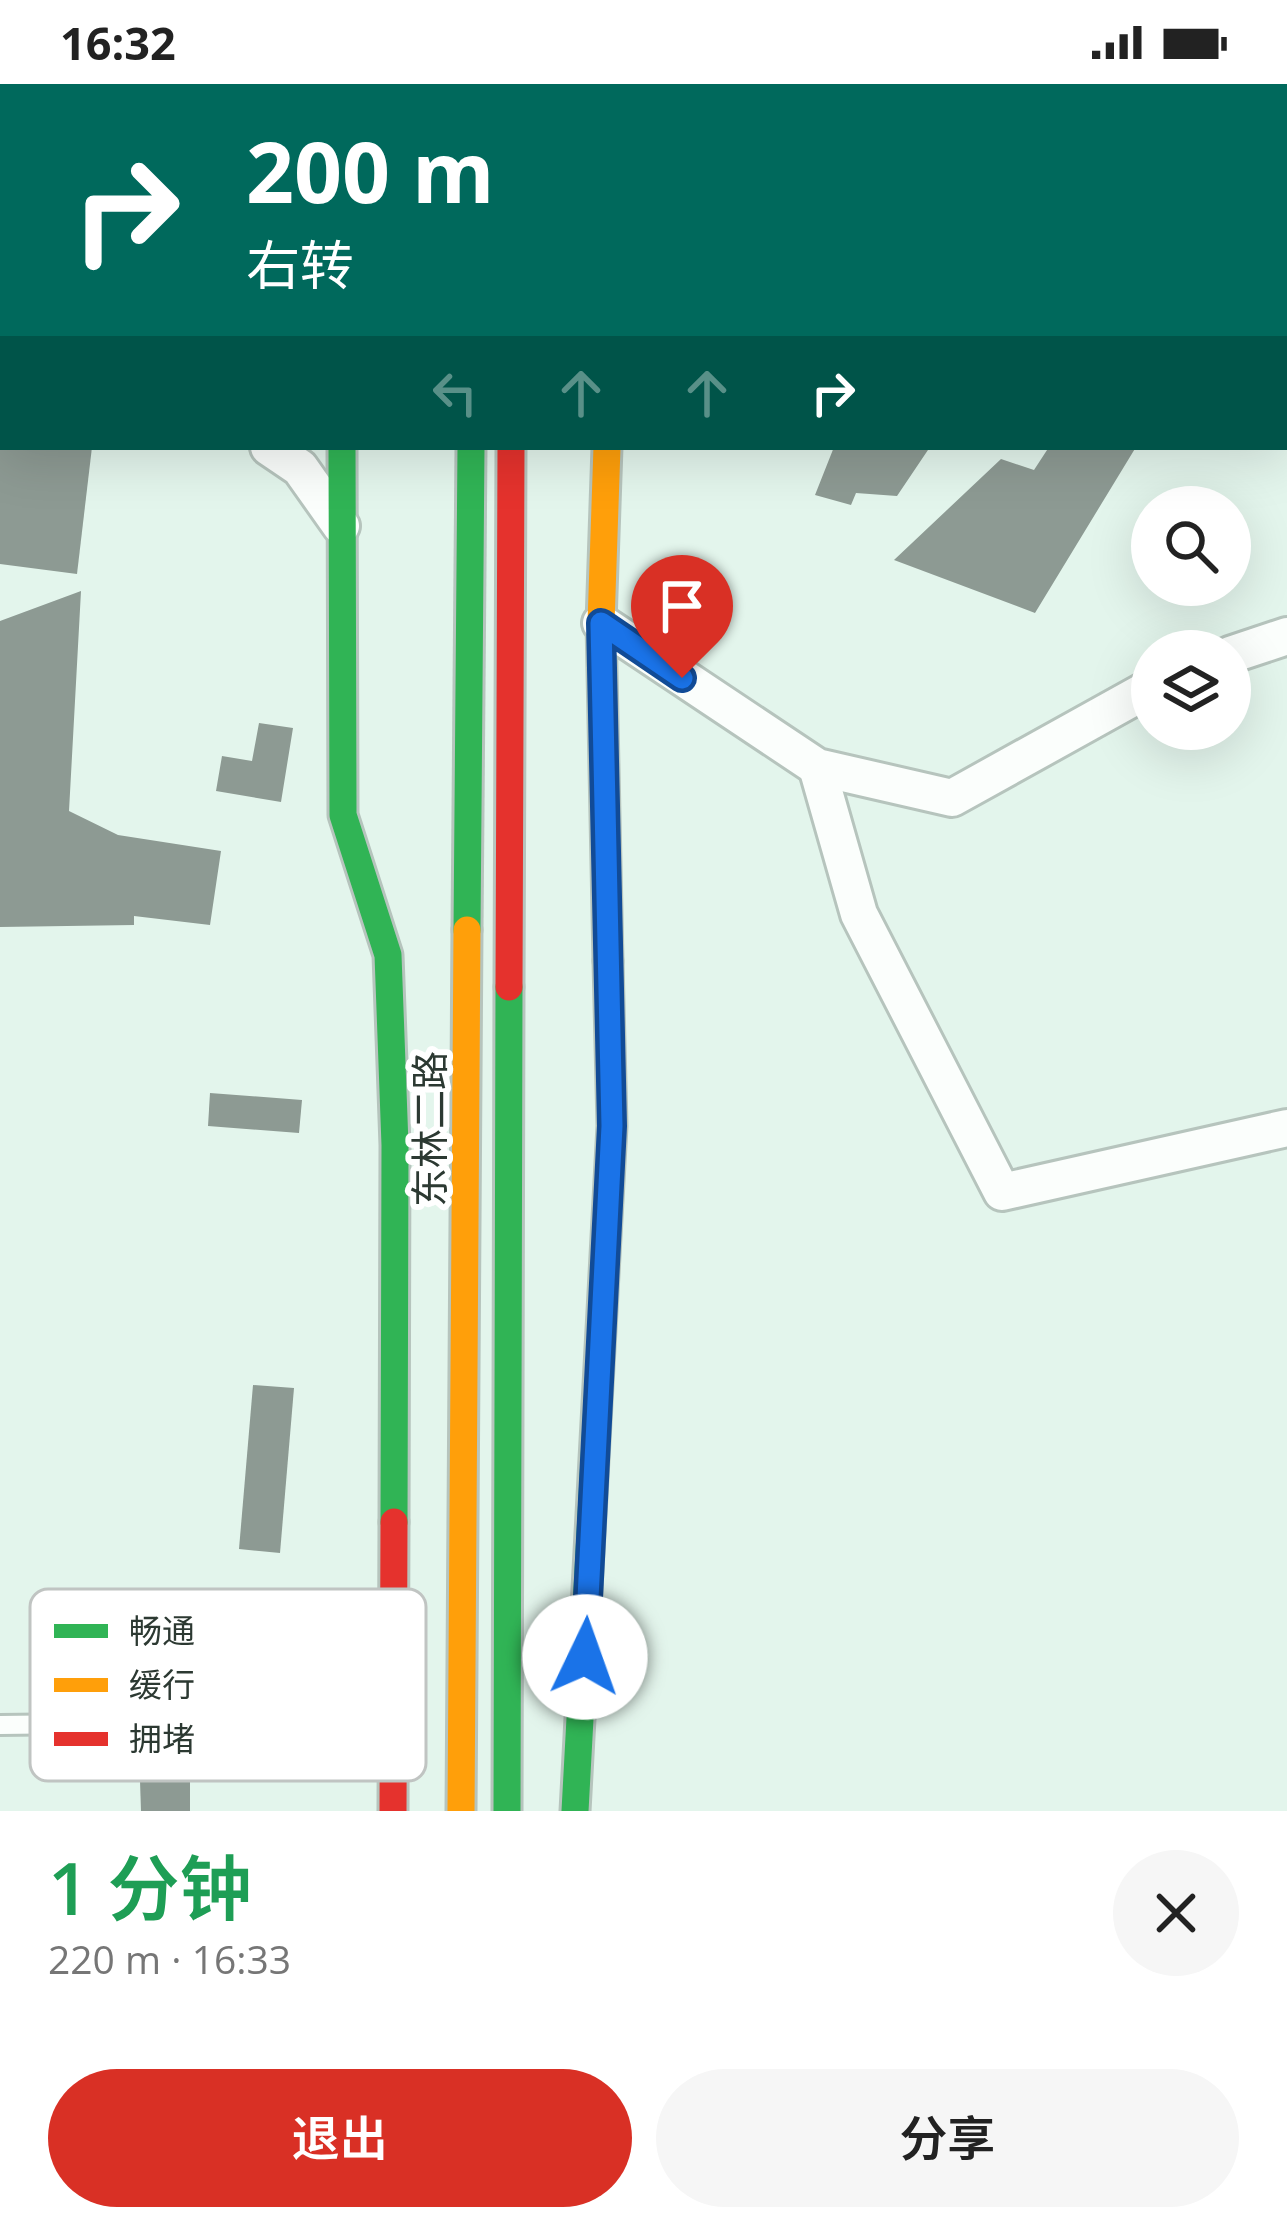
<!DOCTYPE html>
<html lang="zh">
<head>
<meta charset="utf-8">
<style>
	:root { --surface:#fff; --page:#f6f6f6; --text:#222; --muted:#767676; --accent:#d93025 }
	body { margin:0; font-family:"Open Sans","Noto Sans SC",sans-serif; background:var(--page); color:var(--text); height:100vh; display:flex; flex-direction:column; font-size:45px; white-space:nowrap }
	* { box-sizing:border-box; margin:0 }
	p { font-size:39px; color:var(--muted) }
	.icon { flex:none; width:66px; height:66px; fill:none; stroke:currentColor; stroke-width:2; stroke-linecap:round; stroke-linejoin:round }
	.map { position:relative; height:1727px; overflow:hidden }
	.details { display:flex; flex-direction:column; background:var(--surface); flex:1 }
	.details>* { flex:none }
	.top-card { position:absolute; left:0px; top:0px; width:1287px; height:366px; box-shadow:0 12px 48px #0002; background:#00695c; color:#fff; overflow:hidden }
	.fabs { position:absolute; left:1131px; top:402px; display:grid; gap:24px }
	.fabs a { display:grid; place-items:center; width:120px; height:120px; border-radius:50%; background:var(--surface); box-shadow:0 12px 48px #0002; font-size:60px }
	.pin { position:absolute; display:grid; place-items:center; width:102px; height:102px; color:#fff; margin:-123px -51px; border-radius:50% 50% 50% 0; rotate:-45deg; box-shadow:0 0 12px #0007 }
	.pin .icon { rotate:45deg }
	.me { position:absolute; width:132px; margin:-66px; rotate:3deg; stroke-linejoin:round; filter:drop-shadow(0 0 9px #0008) }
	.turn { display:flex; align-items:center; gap:42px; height:252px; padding:0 48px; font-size:54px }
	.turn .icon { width:156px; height:156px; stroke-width:2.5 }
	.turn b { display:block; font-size:84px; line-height:102px }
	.lanes { display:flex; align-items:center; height:114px; padding:0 48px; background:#0003; justify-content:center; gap:60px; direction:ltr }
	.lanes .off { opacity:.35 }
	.round { display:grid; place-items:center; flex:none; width:126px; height:126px; border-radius:63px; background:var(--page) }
	.overview { display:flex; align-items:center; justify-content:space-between; height:204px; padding:0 48px }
	h1 { font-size:72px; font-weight:600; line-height:90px; color:#1e9e55 }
	.primary-button { display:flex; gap:24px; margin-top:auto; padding:24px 48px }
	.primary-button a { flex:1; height:138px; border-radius:72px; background:var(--accent); color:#fff; font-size:48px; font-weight:600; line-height:138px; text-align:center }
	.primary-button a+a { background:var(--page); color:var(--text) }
	.status { display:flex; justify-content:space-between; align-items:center; height:84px; padding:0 60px; background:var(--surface); direction:ltr }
	.status svg { height:33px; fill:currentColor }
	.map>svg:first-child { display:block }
	.building { fill:#8d9a93 }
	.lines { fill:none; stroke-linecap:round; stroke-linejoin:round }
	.lane-casing { stroke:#b6c4bd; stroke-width:24 }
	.street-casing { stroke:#b6c4bd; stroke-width:42 }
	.fast-casing { stroke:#b6c4bd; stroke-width:33 }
	.slow-casing { stroke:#b6c4bd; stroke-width:33 }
	.jam-casing { stroke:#b6c4bd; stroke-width:33 }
	.lane { stroke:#fbfefc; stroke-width:18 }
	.street { stroke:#fbfefc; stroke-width:36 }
	.fast { stroke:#30b455; stroke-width:27 }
	.slow { stroke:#ff9f0a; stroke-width:27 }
	.jam { stroke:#e5322d; stroke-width:27 }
	.route-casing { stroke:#114b97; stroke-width:30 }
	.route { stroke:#1a73e8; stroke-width:21 }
	.labels { text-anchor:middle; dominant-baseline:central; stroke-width:12; stroke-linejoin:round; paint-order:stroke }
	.street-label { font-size:39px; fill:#2c3932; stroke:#fff }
	.key { fill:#fff; stroke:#c0c4c2; stroke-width:3 }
	.key-label { font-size:33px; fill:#2c3932 }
</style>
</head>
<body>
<div class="status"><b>16:32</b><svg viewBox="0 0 49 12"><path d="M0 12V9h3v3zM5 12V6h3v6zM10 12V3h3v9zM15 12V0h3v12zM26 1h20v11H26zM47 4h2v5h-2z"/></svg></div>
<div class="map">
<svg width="1287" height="1727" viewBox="0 0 1287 1727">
	<rect width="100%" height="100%" fill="#e3f5ec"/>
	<!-- building -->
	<g class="building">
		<path d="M 0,363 L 92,363 L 77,490 L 0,480 Z"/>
		<path d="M 834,363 L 930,363 L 897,412 L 856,409 L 851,421 L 815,411 Z"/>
		<path d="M 1049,363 L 1136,363 L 1035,529 L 894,476 L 1001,375 L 1034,386 Z"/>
		<path d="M 81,507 L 69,727 L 118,751 L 221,767 L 210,841 L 134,832 L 134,841 L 0,843 L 0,537 Z"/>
		<path d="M 259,639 L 293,644 L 281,718 L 216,707 L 222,672 L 252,677 Z"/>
		<path d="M 210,1009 L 302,1016 L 299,1049 L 208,1042 Z"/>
		<path d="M 253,1301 L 294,1304 L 280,1469 L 239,1465 Z"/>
		<path d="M 190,1696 L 190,1727 L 141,1727 L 140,1697 Z"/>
	</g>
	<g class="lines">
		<defs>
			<path id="lane" d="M 0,1641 L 388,1636"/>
			<g id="street">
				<path d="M 791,3 L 792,0"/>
				<path d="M 0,270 L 3,271"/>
				<path d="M 269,363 L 300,384 L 341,442"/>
				<path d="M 601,539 L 817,683 L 952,714 L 1152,603"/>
				<path d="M 1230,571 L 1287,552"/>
				<path d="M 817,683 L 859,830 L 1002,1108 L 1287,1044"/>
			</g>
			<g id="fast">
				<path d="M 361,0 L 361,3"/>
				<path d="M 484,0 L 484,3"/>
				<path d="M 588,0 L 589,3"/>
				<path d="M 631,0 L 631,3"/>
				<path d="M 342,363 L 343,731 L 388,871 L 395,1061 L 394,1438"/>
				<path d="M 467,846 L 471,363"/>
				<path d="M 507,1727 L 509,903"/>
				<path d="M 575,1727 L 612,1042 L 608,877"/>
			</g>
			<g id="slow">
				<path d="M 531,0 L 531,3"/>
				<path d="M 607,363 L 601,539 L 608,877"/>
				<path d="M 461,1727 L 467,846"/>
			</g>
			<g id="jam">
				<path d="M 509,903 L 511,363"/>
				<path d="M 393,1727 L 394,1438"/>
			</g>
		</defs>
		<!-- lane casing -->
		<use href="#lane" class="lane-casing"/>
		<!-- street casing -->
		<use href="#street" class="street-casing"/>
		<!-- fast casing -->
		<use href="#fast" class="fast-casing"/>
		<!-- slow casing -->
		<use href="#slow" class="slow-casing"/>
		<!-- jam casing -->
		<use href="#jam" class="jam-casing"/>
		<!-- lane -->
		<use href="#lane" class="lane"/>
		<!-- street -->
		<use href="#street" class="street"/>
		<!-- fast -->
		<use href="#fast" class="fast"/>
		<!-- slow -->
		<use href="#slow" class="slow"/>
		<!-- jam -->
		<use href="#jam" class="jam"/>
	</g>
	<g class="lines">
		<defs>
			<path id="route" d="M 585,1573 L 612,1042 L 601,539 L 682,594"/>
		</defs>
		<!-- route casing -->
		<use href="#route" class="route-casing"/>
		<!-- route -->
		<use href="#route" class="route"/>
	</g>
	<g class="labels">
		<!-- street labels -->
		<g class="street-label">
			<text transform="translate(428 1045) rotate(-90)">东林二路</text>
		</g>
	</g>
	<!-- legend -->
	<rect x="30" y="1505" width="396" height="192" rx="18" class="key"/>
	<rect x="54" y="1540" width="54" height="14" fill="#30b455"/>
	<rect x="54" y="1594" width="54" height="14" fill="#ff9f0a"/>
	<rect x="54" y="1648" width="54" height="14" fill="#e5322d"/>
	<g class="key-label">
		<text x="129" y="1559">畅通</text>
		<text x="129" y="1613">缓行</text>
		<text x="129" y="1667">拥堵</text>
	</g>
</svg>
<div class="fabs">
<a><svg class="icon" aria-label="search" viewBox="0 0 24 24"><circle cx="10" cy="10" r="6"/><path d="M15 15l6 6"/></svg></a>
<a><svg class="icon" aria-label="layers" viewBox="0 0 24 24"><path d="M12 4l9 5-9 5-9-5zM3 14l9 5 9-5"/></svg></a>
</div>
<div class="pin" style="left:682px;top:594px;background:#d93025"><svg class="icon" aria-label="arrive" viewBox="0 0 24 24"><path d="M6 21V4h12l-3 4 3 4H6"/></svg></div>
<svg class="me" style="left:585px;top:1573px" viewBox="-20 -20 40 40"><circle r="19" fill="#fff"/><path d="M0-13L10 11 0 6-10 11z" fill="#1a73e8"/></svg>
<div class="top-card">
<div class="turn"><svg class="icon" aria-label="right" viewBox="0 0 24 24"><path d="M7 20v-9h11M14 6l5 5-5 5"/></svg><div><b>200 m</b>右转</div></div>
<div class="lanes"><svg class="icon off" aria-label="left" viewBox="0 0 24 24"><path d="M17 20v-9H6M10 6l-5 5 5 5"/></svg><svg class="icon off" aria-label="ahead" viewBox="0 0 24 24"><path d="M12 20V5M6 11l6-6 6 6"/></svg><svg class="icon off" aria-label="ahead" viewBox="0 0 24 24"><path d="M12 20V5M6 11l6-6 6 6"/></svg><svg class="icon" aria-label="right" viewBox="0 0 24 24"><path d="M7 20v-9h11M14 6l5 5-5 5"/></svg></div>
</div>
</div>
<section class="details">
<div class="overview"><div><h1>1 分钟</h1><p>220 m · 16:33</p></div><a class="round"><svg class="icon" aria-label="close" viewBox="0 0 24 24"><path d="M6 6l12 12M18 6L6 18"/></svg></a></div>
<div class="primary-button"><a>退出</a><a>分享</a></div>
</section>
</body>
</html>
